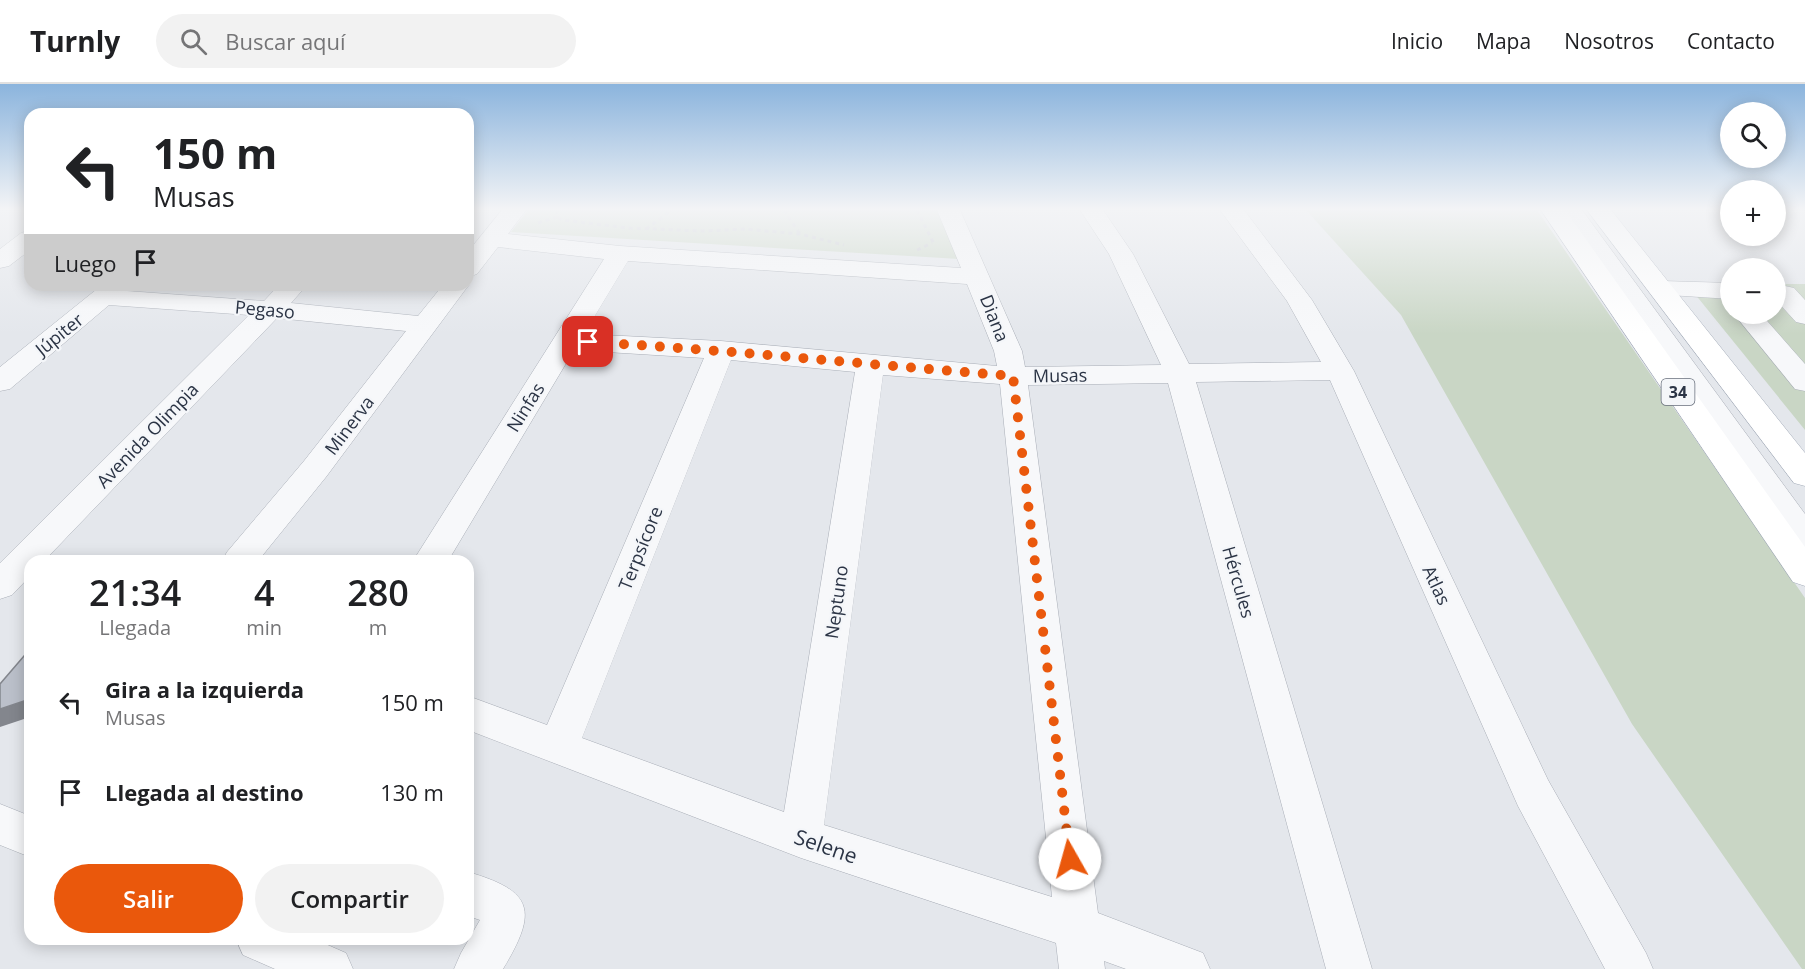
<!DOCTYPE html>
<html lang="es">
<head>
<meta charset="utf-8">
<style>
	:root { --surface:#fff; --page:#f2f2f2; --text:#202124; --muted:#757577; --line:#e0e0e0; --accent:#ea580c }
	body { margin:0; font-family:"Open Sans",sans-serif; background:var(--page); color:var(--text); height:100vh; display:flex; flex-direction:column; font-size:22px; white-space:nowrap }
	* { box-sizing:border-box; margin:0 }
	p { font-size:20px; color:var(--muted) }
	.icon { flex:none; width:33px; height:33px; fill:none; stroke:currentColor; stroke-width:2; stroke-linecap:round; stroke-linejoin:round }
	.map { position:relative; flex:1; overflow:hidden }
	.side { position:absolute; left:24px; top:471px; width:450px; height:390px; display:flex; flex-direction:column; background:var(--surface); border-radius:18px; box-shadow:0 3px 15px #0003 }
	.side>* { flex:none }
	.hud { position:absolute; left:24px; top:24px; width:450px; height:183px; border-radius:18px; box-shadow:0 3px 15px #0003; background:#fff; color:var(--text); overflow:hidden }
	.buttons { position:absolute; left:1720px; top:18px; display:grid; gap:12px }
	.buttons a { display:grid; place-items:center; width:66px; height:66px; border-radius:50%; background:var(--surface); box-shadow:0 3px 15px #0003; font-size:30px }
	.pin { position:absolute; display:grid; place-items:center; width:51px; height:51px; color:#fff; margin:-26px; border-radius:12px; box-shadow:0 3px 9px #0006 }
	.me { position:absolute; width:66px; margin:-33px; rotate:353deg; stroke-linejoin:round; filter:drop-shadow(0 0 4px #0008) }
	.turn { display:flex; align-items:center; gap:21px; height:126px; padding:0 30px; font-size:27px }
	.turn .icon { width:78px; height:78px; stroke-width:2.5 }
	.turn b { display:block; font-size:42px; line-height:51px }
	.then { display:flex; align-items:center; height:57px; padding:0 30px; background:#0003; gap:12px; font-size:22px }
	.eta { display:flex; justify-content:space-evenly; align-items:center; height:102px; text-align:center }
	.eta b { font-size:36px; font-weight:600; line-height:42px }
	.button { display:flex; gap:12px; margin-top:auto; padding:12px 30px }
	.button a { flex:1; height:69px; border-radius:36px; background:var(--accent); color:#fff; font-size:24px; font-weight:600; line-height:69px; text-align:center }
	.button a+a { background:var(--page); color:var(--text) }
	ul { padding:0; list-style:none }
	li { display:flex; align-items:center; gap:18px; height:90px; padding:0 30px }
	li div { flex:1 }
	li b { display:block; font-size:22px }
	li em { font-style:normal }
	header { display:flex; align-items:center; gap:36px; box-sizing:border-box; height:84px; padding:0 30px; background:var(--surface); border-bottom:2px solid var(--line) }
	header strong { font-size:28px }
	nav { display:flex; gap:33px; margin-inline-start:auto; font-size:21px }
	.search { width:420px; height:54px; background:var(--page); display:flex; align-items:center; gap:15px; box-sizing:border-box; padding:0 21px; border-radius:33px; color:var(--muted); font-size:22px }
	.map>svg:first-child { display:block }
	.green { fill:#c9d6c5 }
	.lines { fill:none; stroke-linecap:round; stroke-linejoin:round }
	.minor-casing { stroke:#a9aeb7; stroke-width:1 }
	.major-casing { stroke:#a3abb8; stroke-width:1 }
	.path { stroke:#c2c5cb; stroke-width:3; stroke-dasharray:4 4; stroke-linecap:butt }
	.minor { fill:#f7f8fa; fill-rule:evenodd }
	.major { fill:#fff; fill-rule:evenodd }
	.shaded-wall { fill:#83868d }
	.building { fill:#bbc0ca; stroke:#83868d; stroke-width:1.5 }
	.route { stroke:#ea580c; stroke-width:10; stroke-dasharray:0 18 }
	.labels { text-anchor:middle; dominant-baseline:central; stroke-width:4.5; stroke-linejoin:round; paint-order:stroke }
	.shield { fill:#f4f6f9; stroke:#676e7b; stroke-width:1.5 }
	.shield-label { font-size:16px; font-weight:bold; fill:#2b3445 }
	.street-label { font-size:18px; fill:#2b3445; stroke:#f4f6f9 }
	.near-street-label { font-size:21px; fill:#2b3445; stroke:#f4f6f9 }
</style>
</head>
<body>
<header>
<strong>Turnly</strong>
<div class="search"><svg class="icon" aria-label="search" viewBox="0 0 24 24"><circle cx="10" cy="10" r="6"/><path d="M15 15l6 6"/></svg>Buscar aquí</div>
<nav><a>Inicio</a><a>Mapa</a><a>Nosotros</a><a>Contacto</a></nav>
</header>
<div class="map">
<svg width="1805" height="885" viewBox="0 0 1805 885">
	<rect width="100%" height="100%" fill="#e4e7ec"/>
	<!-- green -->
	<g class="green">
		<path d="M 528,126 L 938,126 L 959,175 L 511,148 Z"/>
		<path d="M 1306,126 L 1537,126 L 1805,514 L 1805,885 L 1802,885 L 1632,640 L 1401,231 Z"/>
		<path d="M 1686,199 L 1731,199 L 1731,230 L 1776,230 L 1776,200 L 1805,200 L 1805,346 Z"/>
	</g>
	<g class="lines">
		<defs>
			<g id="minor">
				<path d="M 502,126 L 526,126 L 508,150 L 620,162 L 961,184 L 937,126 L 960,126 L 1022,267 L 1025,283 L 1161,281 L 1109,170 L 1080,126 L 1103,126 L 1133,170 L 1189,280 L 1321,278 L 1287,217 L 1220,126 L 1244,126 L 1312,216 L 1354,287 L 1548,696 L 1646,869 L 1653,885 L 1605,885 L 1518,722 L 1330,296 L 1196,298 L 1372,885 L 1326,885 L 1168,299 L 1028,301 L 1098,829 L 1203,869 L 1210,885 L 1126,885 L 1104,877 L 1105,885 L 1059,885 L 1056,859 L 801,774 L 468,646 L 468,612 L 547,641 L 704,274 L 574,266 L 448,477 L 413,477 L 604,175 L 498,163 L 477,190 L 468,193 L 468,168 ZM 628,177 L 967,200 L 994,267 L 997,282 L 721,257 L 584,250 ZM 731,276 L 855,288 L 784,728 L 582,654 ZM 883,291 L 1000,300 L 1052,813 L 824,741 Z"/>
				<path d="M 1559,126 L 1582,126 L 1805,430 L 1805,468 L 1793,464 Z"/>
				<path d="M 30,147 L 30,166 L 9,182 L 0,184 L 0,165 L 21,149 Z"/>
				<path d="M 1662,197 L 1731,199 L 1731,215 L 1653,210 L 1649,205 L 1653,200 Z"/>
				<path d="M 468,200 L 469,201 L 465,206 L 326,393 L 258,477 L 222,477 L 227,468 L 304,377 L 406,247 L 277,234 L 44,477 L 30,477 L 30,492 L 12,511 L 0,515 L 0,479 L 249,231 L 109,221 L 10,305 L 0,307 L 0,283 L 102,201 L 131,201 L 127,207 L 264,217 L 279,201 L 307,201 L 291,219 L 418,232 L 443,201 Z"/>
				<path d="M 1785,202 L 1794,204 L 1805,216 L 1805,240 L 1796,238 L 1776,216 L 1776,204 Z"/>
				<path d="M 1734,230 L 1761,230 L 1805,280 L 1805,307 L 1795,305 Z"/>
				<path d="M 0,720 L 30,732 L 30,773 L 0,761 Z"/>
				<path d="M 468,788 C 534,807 538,827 503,885 L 454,885 L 461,869 L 480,836 L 468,832 Z"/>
				<path d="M 236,855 L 314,855 L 346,869 L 353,885 L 275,885 L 243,871 Z"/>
			</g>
			<g id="major">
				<path d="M 1541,126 L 1565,126 L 1805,463 L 1805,502 L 1793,498 Z"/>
				<path d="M 1587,126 L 1611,126 L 1805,369 L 1805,402 L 1794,399 Z"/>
			</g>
		</defs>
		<!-- minor casing -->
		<use href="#minor" class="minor-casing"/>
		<!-- major casing -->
		<use href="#major" class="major-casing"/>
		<!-- path -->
		<g class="path">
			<path d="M 557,126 L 557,133 L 562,136 L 629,144 L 704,147 L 745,145 L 800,150 L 844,161"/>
			<path d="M 784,126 L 800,150"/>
			<path d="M 917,126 L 934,160"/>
			<path d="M 538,139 L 557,133"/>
			<path d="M 646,145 L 672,126"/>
			<path d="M 917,166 L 932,159"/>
		</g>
		<!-- minor -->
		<use href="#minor" class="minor"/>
		<!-- major -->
		<use href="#major" class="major"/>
	</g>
	<!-- shaded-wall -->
	<path class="shaded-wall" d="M 30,615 L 30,633 L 0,643 L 0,625 Z"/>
	<!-- building -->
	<path class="building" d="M 30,565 L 30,615 L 0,625 L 0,600 Z"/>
	<!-- sky -->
	<linearGradient id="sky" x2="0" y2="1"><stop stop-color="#8bb4dd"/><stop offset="0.5" stop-color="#f3f4f6"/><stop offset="1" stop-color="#f3f4f6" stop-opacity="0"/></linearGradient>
	<rect width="1805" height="250" fill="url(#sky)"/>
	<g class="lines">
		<!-- route -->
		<path class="route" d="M 588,258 C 730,266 871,281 1013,292 L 1070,775"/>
	</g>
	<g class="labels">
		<!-- shield labels -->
		<rect class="shield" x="1661.5" y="295" width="33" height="26" rx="4.5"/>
		<g class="shield-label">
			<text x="1678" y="308">34</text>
		</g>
		<!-- street labels -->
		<g class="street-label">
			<text transform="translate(265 225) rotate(5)">Pegaso</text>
			<text transform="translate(995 234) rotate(68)">Diana</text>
			<text transform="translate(59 250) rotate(-39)">Júpiter</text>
			<text transform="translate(1060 291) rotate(-1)">Musas</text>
			<text transform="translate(525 323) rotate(-58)">Ninfas</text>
			<text transform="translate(349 341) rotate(-53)">Minerva</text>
			<text transform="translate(147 351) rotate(-46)">Avenida Olimpia</text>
			<text transform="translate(640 464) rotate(-68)">Terpsícore</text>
			<text transform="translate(1239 498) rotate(74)">Hércules</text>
			<text transform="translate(1437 501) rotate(65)">Atlas</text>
			<text transform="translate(836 518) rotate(-82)">Neptuno</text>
		</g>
		<!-- near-street labels -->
		<g class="near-street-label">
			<text transform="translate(826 762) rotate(19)">Selene</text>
		</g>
	</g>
</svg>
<div class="buttons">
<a><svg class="icon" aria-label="search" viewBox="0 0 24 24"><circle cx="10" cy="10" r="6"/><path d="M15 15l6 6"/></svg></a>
<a>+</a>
<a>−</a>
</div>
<div class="pin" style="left:588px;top:258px;background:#d93025"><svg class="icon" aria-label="arrive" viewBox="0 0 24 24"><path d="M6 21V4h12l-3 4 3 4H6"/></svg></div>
<svg class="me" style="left:1070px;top:775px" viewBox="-20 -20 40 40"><circle r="19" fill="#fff"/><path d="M0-13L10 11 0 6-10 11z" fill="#ea580c"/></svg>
<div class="hud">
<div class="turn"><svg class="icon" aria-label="left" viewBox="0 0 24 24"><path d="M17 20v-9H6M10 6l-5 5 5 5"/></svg><div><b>150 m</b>Musas</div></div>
<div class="then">Luego<svg class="icon" aria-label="arrive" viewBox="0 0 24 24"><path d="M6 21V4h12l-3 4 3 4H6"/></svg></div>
</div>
<section class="side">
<div class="eta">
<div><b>21:34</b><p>Llegada</p></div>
<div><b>4</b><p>min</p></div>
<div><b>280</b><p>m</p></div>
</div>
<ul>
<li><svg class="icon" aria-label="left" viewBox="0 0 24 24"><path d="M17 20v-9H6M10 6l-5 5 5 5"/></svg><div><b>Gira a la izquierda</b><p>Musas</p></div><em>150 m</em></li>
<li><svg class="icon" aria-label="arrive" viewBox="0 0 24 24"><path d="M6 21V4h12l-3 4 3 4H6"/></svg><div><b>Llegada al destino</b></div><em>130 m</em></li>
</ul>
<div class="button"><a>Salir</a><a>Compartir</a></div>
</section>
</div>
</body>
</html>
